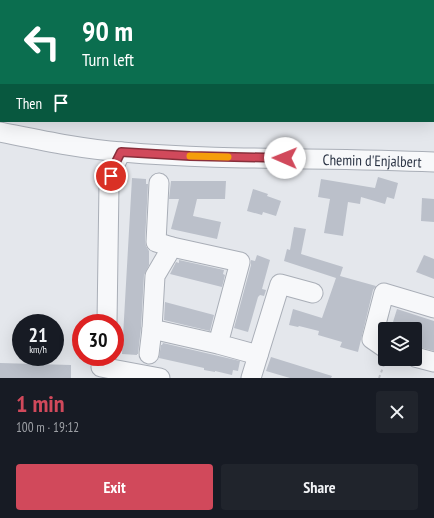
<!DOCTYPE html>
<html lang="en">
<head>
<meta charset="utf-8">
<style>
	:root { --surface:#171b24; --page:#20242c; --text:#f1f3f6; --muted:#9ea1a6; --accent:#d1495b }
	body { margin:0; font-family:"PT Sans Narrow",sans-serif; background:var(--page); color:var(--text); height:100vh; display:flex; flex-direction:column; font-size:15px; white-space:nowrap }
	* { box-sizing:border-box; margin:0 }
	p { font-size:13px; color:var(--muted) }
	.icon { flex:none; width:22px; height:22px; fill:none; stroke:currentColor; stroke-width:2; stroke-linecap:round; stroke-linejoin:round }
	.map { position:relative; height:378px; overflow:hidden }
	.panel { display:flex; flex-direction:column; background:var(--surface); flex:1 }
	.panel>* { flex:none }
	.top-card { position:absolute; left:0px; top:0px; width:434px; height:122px; box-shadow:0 4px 16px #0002; background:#0b6e4f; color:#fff; overflow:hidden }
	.controls { position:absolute; left:378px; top:322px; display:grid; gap:8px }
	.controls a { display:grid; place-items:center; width:44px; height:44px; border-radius:4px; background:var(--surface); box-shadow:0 4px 16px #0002; font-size:20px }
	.speed { position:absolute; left:12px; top:314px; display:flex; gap:8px; font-size:20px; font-weight:700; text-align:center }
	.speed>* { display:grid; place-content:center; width:52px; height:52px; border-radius:50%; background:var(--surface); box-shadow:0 4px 16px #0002; line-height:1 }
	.speed small { font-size:10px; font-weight:400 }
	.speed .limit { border:6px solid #d22; background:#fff; color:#111 }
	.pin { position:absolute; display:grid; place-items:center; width:34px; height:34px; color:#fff; margin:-17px; border:2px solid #fff; border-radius:50%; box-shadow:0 1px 4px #0007 }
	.me { position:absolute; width:44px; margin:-22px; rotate:271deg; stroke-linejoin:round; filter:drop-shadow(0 0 3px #0008) }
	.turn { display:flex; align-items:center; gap:14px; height:84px; padding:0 16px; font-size:18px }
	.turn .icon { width:52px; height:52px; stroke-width:2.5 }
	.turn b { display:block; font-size:28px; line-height:34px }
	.then { display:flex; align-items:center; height:38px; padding:0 16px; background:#0003; gap:8px; font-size:15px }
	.round { display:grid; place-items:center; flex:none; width:42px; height:42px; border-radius:4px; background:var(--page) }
	.overview { display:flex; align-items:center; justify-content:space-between; height:68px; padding:0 16px }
	h1 { font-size:24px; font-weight:700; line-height:30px; color:var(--accent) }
	.primary-button { display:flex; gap:8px; margin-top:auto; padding:8px 16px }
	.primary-button a { flex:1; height:46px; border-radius:4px; background:var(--accent); color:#fff; font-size:16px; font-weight:700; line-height:46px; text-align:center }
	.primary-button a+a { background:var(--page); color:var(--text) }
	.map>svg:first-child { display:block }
	.building { fill:#bbc0ca }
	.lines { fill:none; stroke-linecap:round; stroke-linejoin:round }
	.minor-casing { stroke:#a9aeb7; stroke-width:21 }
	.path { stroke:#c2c5cb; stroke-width:2; stroke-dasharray:3 3; stroke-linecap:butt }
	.minor { stroke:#f7f8fa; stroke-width:19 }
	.route-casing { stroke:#882f3b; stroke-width:10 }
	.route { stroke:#d1495b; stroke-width:7 }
	.slow { stroke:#f59e0b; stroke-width:7 }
	.labels { text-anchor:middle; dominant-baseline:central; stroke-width:3; stroke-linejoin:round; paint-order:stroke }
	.street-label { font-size:15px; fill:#2b3445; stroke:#f4f6f9 }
</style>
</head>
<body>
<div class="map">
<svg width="434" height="378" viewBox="0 0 434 378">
	<rect width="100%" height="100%" fill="#e4e7ec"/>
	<!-- building -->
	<g class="building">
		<path d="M 378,177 L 398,183 L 394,199 L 387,197 L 385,204 L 361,197 L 360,204 L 348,202 L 343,236 L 324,233 L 330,199 L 318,197 L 321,179 L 375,188 Z"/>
		<path d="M 132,178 L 146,179 L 146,184 L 148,184 L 145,241 L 146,246 L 149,251 L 149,265 L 144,275 L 141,328 L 138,354 L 137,354 L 137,355 L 122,354 Z"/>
		<path d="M 171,181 L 226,181 L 225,199 L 197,199 L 193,216 L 221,222 L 217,239 L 171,229 L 179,199 L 169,199 Z"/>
		<path d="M 253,189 L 268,194 L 267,196 L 281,201 L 276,216 L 263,212 L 262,215 L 247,211 Z"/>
		<path d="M 422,198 L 434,199 L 434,222 L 421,221 Z"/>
		<path d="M 294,227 L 306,229 L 301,254 L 343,267 L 340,276 L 376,286 L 373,290 L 358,352 L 340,347 L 342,342 L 318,335 L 319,331 L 299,326 L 298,327 L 289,325 L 293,309 L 322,318 L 336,278 L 284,261 L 287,249 L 290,250 Z"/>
		<path d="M 257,255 L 270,260 L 262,289 L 266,290 L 264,296 L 260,295 L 258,297 L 248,332 L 234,328 L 251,265 L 251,260 L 255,261 Z"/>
		<path d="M 424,255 L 434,259 L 434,279 L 416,272 Z"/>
		<path d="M 179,260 L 224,270 L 223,274 L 225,275 L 222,287 L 170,274 L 176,262 L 179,263 Z"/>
		<path d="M 165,302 L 214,315 L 210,331 L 164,320 Z"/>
		<path d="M 397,309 L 434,321 L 434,351 L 415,346 L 415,329 L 406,329 L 407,326 L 393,322 Z"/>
		<path d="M 163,343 L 240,361 L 238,371 L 233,370 L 232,375 L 215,371 L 215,372 L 204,370 L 204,368 L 159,358 L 161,345 L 162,345 Z"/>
		<path d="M 271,357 L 332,376 L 331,378 L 290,378 L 266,371 Z"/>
		<path d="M 0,363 L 71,365 L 71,378 L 0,378 Z"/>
	</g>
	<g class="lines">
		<defs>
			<g id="minor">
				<path d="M 433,8 L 434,9"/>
				<path id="s1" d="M 0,132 C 40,140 81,149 122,152 C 226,161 330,157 434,162"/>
				<path d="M 159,183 L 156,242 L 172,247"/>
				<path d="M 107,323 L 109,184 L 113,168 L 121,152"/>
				<path d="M 218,344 L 240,262 L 172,247 L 155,276 L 152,329 L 218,344 L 258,355"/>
				<path d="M 385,348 L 372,339 L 384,293 L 434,308"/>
				<path d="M 149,354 L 152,329"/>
				<path d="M 415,357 L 434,362"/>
				<path d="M 101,367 L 160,378"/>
				<path d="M 251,378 L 280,284 L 313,293"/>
			</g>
		</defs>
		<!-- minor casing -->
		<use href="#minor" class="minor-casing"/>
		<!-- path -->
		<path class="path" d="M 379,378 L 385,362"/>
		<!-- minor -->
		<use href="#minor" class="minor"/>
	</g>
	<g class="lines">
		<defs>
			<path id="route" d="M 111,176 L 113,168 L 121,152 L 190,156 L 285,158"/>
		</defs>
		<!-- route casing -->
		<use href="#route" class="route-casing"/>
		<!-- route -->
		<use href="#route" class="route"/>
		<!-- slow -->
		<path class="slow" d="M 190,156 L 228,157"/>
	</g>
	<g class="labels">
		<!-- street labels -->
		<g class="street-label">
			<text stroke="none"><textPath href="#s1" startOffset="374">Chemin d'Enjalbert</textPath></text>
		</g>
	</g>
</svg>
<div class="controls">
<a><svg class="icon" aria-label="layers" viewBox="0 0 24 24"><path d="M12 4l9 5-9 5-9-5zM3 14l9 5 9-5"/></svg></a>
</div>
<div class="speed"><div>21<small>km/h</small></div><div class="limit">30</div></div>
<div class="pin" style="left:111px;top:176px;background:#d93025"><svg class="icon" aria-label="arrive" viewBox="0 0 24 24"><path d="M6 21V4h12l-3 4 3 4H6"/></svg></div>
<svg class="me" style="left:285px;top:158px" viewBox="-20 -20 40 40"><circle r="19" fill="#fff"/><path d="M0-13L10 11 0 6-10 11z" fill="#d1495b"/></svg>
<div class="top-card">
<div class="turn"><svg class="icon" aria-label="left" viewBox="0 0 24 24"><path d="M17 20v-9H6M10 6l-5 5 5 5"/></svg><div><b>90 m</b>Turn left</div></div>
<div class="then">Then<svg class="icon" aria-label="arrive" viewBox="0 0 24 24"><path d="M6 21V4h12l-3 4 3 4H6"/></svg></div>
</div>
</div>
<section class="panel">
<div class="overview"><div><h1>1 min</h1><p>100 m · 19:12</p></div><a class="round"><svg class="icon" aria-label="close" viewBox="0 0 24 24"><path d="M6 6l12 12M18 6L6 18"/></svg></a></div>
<div class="primary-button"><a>Exit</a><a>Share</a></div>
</section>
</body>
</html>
